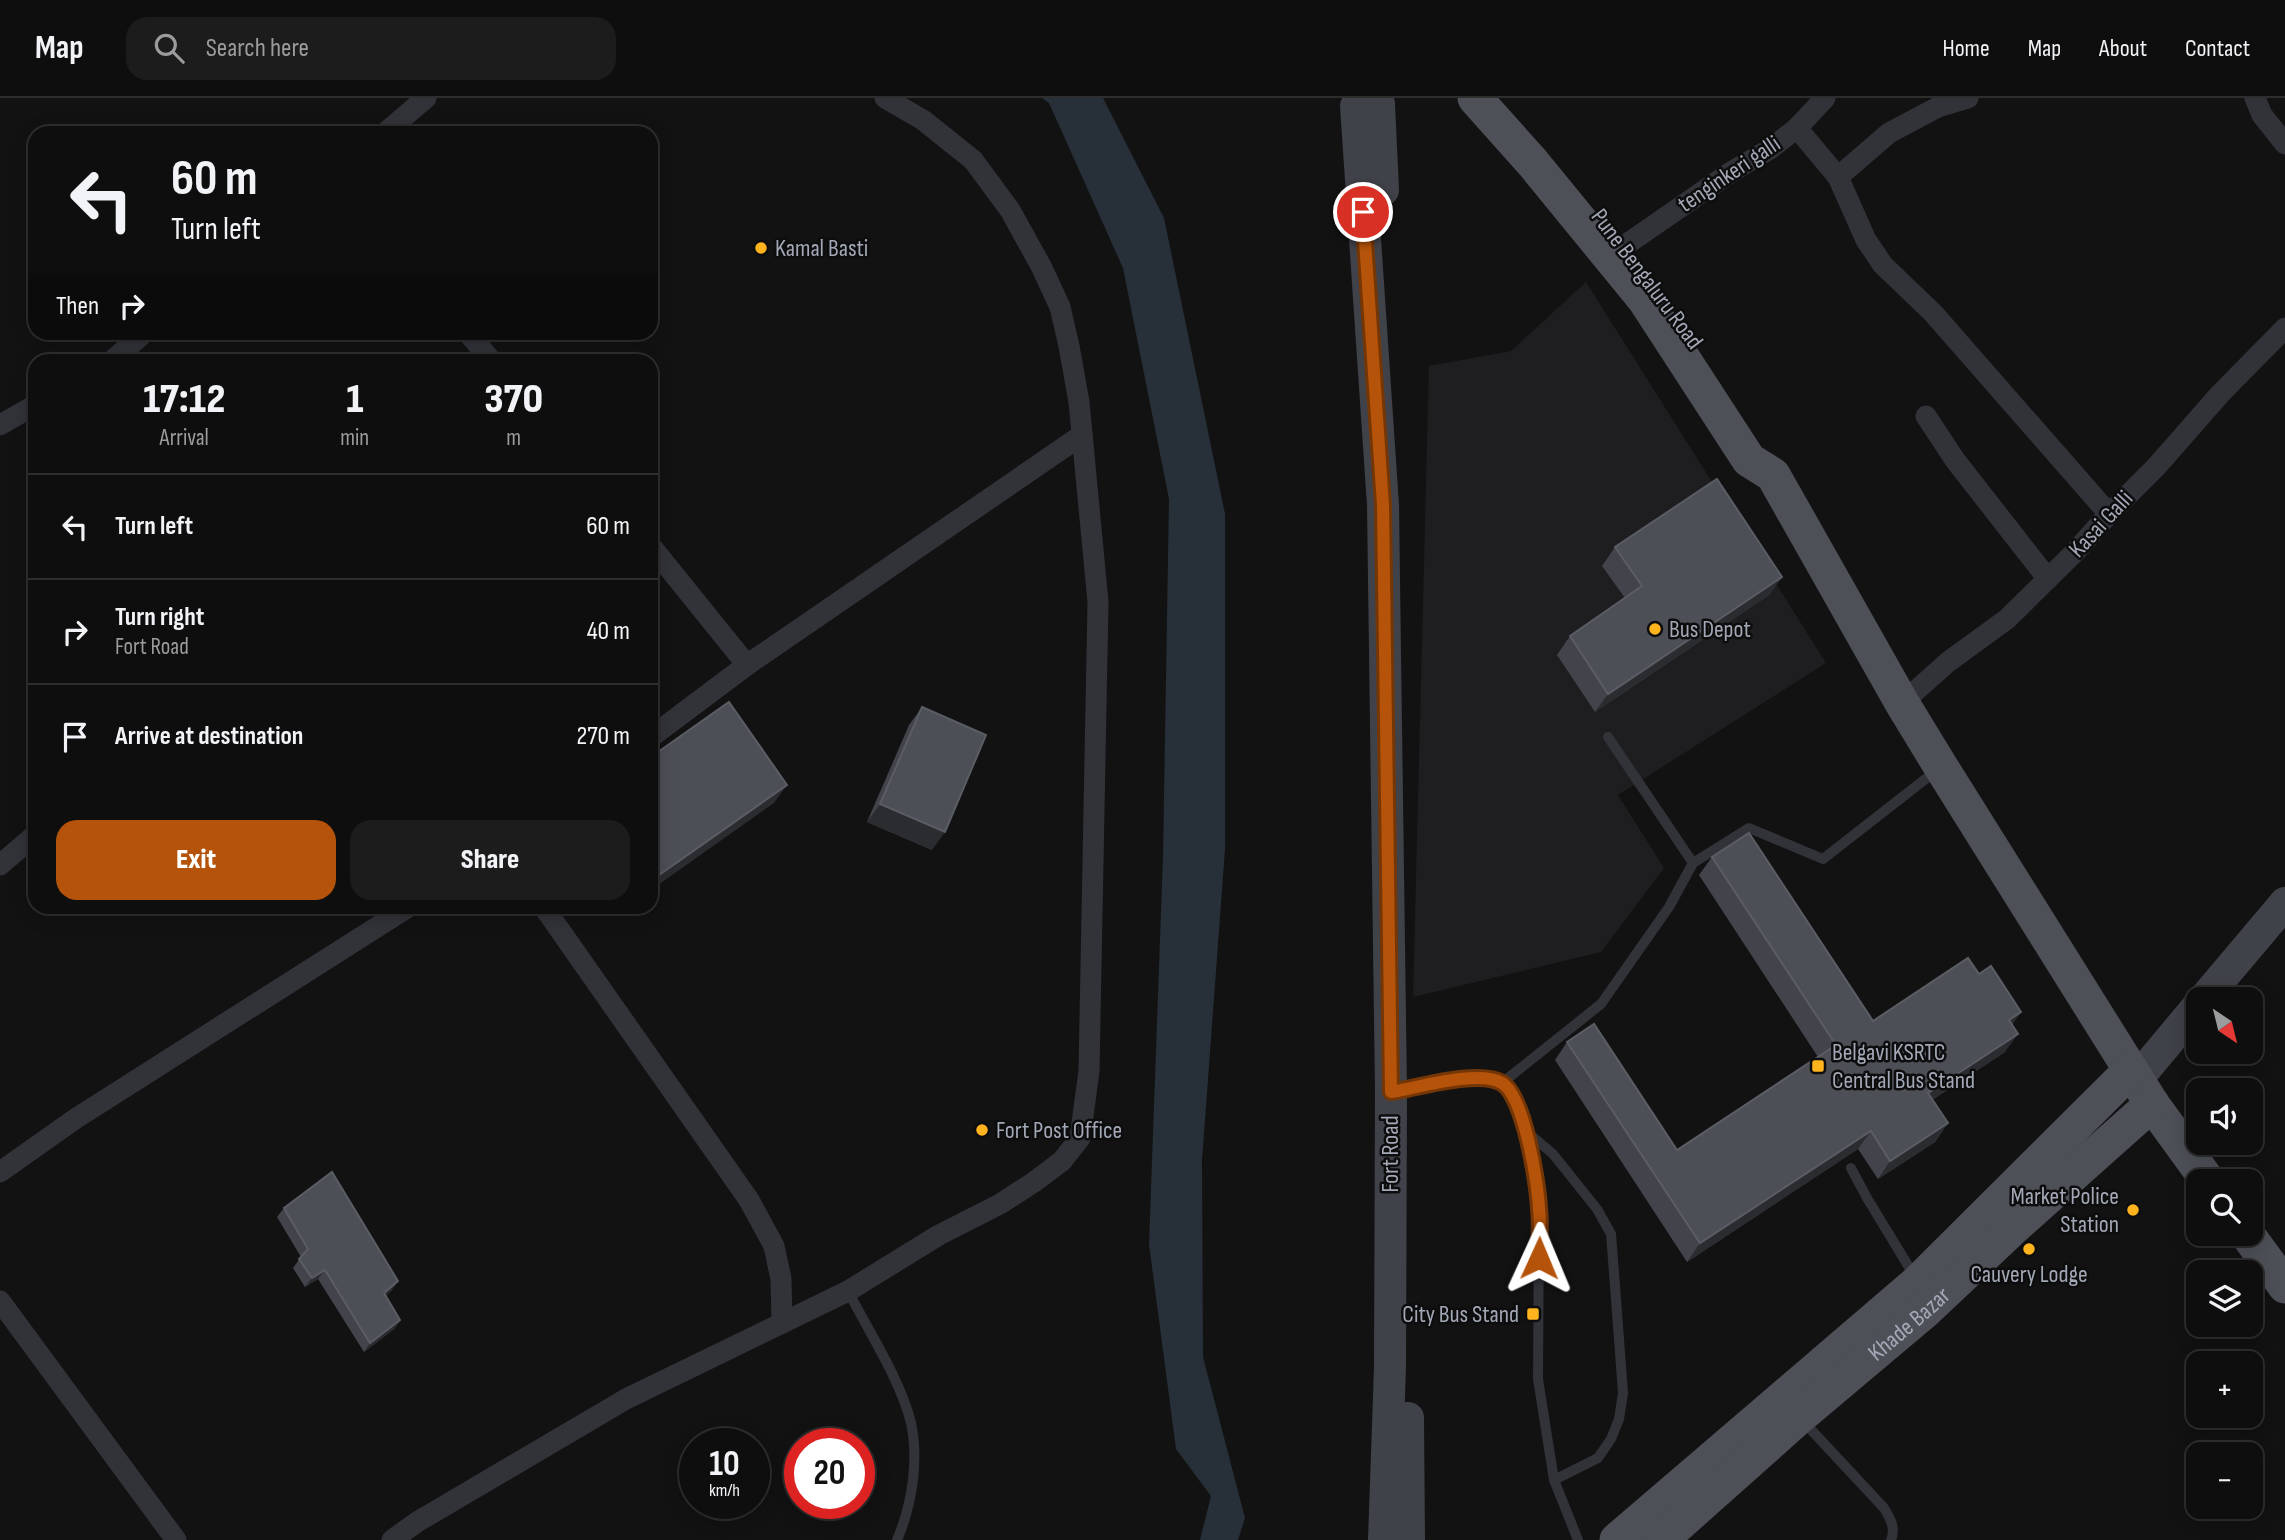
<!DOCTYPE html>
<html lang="en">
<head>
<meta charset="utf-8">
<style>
	:root { --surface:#0e0e0e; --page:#1c1c1c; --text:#f1f3f6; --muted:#9b9c9e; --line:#2e2e2e; --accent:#b45309 }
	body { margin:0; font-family:"Sofia Sans Condensed",sans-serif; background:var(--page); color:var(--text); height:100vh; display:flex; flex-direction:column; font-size:26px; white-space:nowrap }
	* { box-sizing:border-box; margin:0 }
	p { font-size:23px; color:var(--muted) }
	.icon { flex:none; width:38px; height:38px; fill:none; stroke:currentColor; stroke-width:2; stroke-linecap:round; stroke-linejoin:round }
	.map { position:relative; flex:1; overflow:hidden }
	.details { position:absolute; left:28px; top:256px; width:630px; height:560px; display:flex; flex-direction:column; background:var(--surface); border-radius:21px; box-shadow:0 4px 18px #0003,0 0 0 2px var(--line) }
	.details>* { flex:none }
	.banner { position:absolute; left:28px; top:28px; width:630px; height:214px; border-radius:21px; box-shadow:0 4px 18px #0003,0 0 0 2px var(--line); background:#0e0e0e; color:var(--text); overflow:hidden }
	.needle { width:46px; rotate:145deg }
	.tools { position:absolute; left:2186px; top:889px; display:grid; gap:14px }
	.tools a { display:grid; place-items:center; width:77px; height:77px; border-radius:14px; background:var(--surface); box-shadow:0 4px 18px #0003,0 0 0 2px var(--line); font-size:35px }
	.speed { position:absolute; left:679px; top:1330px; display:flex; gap:14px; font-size:35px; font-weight:700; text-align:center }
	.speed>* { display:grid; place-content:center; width:91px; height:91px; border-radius:50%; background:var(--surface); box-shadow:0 4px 18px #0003,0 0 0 2px var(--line); line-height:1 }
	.speed small { font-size:18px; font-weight:400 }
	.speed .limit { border:10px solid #d22; background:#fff; color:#111 }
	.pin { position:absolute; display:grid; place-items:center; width:60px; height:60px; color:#fff; margin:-30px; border:4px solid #fff; border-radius:50%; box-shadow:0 2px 7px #0007 }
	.me { position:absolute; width:77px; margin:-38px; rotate:1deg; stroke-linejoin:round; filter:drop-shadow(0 0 5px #0008) }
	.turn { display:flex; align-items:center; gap:24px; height:147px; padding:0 28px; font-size:32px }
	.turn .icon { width:91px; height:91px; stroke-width:2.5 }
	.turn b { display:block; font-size:49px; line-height:60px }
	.then { display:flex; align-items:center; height:66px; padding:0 28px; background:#0003; gap:14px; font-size:26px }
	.eta { display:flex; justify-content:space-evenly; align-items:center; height:119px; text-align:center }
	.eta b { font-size:42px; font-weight:800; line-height:49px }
	.action { display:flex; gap:14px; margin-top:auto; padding:14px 28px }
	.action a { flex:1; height:80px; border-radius:21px; background:var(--accent); color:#fff; font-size:28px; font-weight:800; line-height:80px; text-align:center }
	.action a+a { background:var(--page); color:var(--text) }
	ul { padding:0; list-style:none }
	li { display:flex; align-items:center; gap:21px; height:105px; padding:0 28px; border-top:2px solid var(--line) }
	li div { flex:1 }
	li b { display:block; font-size:26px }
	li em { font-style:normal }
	header { display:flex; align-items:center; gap:42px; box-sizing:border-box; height:98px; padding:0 35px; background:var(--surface); border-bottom:2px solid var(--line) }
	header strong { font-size:33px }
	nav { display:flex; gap:38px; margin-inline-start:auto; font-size:24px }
	.search { width:490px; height:63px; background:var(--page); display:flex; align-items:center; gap:18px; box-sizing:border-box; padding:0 24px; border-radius:21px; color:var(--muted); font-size:26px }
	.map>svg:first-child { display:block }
	.built { fill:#1e1d20 }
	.water { fill:#273038 }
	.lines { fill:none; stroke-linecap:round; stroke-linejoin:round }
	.service { stroke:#323339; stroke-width:10 }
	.minor { stroke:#323339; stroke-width:21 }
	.secondary { stroke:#404249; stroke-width:32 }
	.primary { stroke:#4e5058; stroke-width:35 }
	.wall { fill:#43444b }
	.shaded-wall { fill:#2b2c30 }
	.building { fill:#4d4f56; stroke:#5b5d65; stroke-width:2 }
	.route-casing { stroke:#753606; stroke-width:18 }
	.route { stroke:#b45309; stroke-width:12 }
	.poi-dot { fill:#ffb41e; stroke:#0d0d0e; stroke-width:2.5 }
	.labels { text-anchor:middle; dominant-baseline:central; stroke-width:5; stroke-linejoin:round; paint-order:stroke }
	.street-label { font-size:24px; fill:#a2a8b5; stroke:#0d0d0e }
	.poi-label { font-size:24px; fill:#a2a8b5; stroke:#0d0d0e; text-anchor:start }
</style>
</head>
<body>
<header>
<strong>Map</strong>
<div class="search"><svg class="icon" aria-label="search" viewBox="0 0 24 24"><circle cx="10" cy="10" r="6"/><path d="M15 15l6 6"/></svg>Search here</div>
<nav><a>Home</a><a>Map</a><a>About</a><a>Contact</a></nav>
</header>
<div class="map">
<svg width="2285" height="1442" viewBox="0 0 2285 1442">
	<rect width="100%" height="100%" fill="#121213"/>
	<!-- built -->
	<path class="built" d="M 1586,184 L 1826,565 L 1618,697 L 1664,770 L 1601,854 L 1413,899 L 1429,268 L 1511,253 Z"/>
	<!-- water -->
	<path class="water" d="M 1042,0 L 1103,0 L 1164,120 L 1225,416 L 1225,751 L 1202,1062 L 1203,1259 L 1245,1420 L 1238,1442 L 1200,1442 L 1211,1398 L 1176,1351 L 1149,1146 L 1163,759 L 1169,401 L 1123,170 L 1049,5 Z"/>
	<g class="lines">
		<!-- service -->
		<g class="service">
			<path d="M 1608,639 L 1693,765"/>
			<path d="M 1502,985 L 1601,906 L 1669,809 L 1693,765 L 1749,730 L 1823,761 L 1937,672"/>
			<path d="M 1406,991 L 1449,982 L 1485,980 L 1502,985 L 1515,1000 L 1527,1034 L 1539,1111 L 1538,1281 L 1554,1382 L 1578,1442"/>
			<path d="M 1527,1034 L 1553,1056 L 1597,1111 L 1611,1136 L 1615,1188 L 1623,1295 L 1619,1321 L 1611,1341 L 1598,1360 L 1554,1382"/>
			<path d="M 1851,1070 L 1867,1100 L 1915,1179"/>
			<path d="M 848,1193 C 868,1232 901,1283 911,1325 C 919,1363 912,1407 897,1442"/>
			<path d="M 1802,1322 L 1884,1410 C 1890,1420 1896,1430 1891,1442"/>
		</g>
		<!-- minor -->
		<g class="minor">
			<path d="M 2255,0 L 2262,17 L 2285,46"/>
			<path d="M 1797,30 L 1838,79 L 1866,142 L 1883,167 L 1933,215 L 2109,416"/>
			<path d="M 385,35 L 426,0"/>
			<path d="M 1838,79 L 1889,35 L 1938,9 L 1968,0"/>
			<path d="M 1627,146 L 1731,74 L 1770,51 L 1797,30 L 1825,0"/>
			<path d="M 467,234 L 491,262"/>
			<path d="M 113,262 L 145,234"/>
			<path d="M 1926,318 L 1955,362 L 2048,481"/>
			<path d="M 0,327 L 35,307"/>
			<path d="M 651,448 L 747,567"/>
			<path d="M 1902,605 L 1948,564 L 2007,521 L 2075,454 L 2109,416 L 2156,369 L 2220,296 L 2285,230"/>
			<path d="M 651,639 L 747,567 L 1082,337"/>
			<path d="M 0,767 L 35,737"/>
			<path d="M 543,808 L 749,1102 L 774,1148 L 781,1181 L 782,1225"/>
			<path d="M 0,1074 L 75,1021 L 410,808"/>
			<path d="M 0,1203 L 176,1442"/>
			<path d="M 392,1442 L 417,1424 L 626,1301 L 848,1193 L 939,1137 L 1000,1106 L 1034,1084 L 1062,1063 L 1080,1040 L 1089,973 L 1098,504 L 1079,304 L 1069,248 L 1060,209 L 1042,170 L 1010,112 L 973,62 L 923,22 L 885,0"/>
		</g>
		<!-- secondary -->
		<g class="secondary">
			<path d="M 1361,0 L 1356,8 L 1383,407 L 1391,994 L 1390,1269 L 1384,1442"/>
			<path d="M 1376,0 L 1379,6 L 1383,92"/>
			<path d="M 2204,901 L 2285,805"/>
			<path d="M 2137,981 L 2198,908"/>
			<path d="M 1408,1320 L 1409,1442"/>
		</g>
		<!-- primary -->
		<g class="primary">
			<path d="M 1475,0 L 1533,65 L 1645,202 L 1749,362 L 1773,377 L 1902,605 L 1941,669 L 2152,1006 L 2208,1083"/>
			<path d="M 2247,1136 L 2285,1188"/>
			<path d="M 1617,1442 L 1918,1184 L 2131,972"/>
			<path id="s1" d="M 1661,1442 L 1799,1319 L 1926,1212 L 2013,1130 L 2152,1006"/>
		</g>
	</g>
	<!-- wall -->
	<g class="wall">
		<path d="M 1615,449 L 1782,479 L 1769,497 L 1595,614 L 1557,557 L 1570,538 L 1625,500 L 1602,468 Z"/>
		<path d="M 922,609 L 932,752 L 867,724 L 909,627 Z"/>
		<path d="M 1712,759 L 1873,923 L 2012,927 L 2005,954 L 1932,1002 L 1948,1025 L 1935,1044 L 1878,1081 L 1858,1051 L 1687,1164 L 1555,962 L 1567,944 L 1677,1052 L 1818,959 L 1699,777 Z"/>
		<path d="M 284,1110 L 392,1192 L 386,1197 L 400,1222 L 394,1231 L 364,1254 L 318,1181 L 305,1189 L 293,1170 L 301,1159 L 277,1119 Z"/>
	</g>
	<!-- shaded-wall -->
	<g class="shaded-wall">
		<path d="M 1782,479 L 1769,497 L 1595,614 L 1608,596 Z"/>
		<path d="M 787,687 L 774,705 L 651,792 L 652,782 Z"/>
		<path d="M 880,706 L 945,734 L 932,752 L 867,724 Z"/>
		<path d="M 2021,914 L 2009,932 L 2009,922 Z"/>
		<path d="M 2018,936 L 2005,954 L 1915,1013 L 1928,995 Z"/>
		<path d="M 1948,1025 L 1935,1044 L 1878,1081 L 1890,1063 Z"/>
		<path d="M 1871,1033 L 1858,1051 L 1687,1164 L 1700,1145 Z"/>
		<path d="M 325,1172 L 318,1181 L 305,1189 L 312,1180 Z"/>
		<path d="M 398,1183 L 392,1192 L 378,1205 L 384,1195 Z"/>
		<path d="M 400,1222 L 394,1231 L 364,1254 L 370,1245 Z"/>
	</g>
	<!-- building -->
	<g class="building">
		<path d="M 1717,381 L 1782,479 L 1608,596 L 1570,538 L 1642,488 L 1615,449 Z"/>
		<path d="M 729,604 L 787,687 L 652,782 L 651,781 L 651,659 Z"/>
		<path d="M 922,609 L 986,637 L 945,734 L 880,706 Z"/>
		<path d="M 1749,735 L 1873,923 L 1968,860 L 1979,876 L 1991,868 L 2021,914 L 2009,922 L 2018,936 L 1928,995 L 1948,1025 L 1890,1063 L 1871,1033 L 1700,1145 L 1567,944 L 1594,926 L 1677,1052 L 1836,947 L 1712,759 Z"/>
		<path d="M 332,1074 L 398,1183 L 384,1195 L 400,1222 L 370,1245 L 325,1172 L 312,1180 L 299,1161 L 308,1151 L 284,1110 Z"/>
	</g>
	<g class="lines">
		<defs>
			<path id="route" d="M 1363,114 L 1383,407 L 1391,994 C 1417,990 1479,971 1502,985 C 1524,998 1538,1085 1539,1111 C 1541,1127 1539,1144 1539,1160"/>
		</defs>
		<!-- route casing -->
		<use href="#route" class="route-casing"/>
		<!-- route -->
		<use href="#route" class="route"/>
	</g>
	<!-- markers -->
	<g class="poi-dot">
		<circle cx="761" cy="150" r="7"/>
		<circle cx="1655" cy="531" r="7"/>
		<rect x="1811" y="961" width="14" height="14" rx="3.5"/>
		<circle cx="982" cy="1032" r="7"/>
		<circle cx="2133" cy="1112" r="7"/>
		<circle cx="2029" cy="1151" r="7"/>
		<rect x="1526" y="1209" width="14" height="14" rx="3.5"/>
	</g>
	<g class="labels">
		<!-- street labels -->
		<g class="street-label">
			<text transform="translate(1729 76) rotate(-34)">tenginkeri galli</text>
			<text transform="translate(1647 181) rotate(53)">Pune Bengaluru Road</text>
			<text transform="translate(2101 426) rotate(-47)">Kasai Galli</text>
			<text transform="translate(1390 1056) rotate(-90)">Fort Road</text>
			<text stroke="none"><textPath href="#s1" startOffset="329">Khade Bazar</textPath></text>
		</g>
		<!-- poi labels -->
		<g class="poi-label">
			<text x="775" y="150">Kamal Basti</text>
			<text x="1669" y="531">Bus Depot</text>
			<text x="1832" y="954">Belgavi KSRTC<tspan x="1832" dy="28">Central Bus Stand</tspan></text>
			<text x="996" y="1032">Fort Post Office</text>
			<text x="2119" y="1098" text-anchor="end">Market Police<tspan x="2119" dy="28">Station</tspan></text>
			<text x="2029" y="1176" text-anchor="middle">Cauvery Lodge</text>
			<text x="1519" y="1216" text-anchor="end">City Bus Stand</text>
		</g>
	</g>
</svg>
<div class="tools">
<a><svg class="needle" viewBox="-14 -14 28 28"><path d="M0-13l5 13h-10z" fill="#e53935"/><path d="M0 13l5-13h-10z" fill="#9b9c9e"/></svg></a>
<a><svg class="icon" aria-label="sound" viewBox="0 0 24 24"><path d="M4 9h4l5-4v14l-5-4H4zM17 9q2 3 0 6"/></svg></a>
<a><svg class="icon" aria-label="search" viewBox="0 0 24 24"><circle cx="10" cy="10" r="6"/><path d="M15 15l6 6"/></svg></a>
<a><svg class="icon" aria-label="layers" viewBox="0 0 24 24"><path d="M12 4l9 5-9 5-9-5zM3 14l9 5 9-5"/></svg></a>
<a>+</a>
<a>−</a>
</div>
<div class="speed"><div>10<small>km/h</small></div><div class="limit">20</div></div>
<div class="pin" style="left:1363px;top:114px;background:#d93025"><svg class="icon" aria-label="arrive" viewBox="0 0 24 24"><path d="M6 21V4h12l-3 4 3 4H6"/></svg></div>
<svg class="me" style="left:1539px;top:1160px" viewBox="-20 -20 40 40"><path d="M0-17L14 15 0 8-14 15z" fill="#b45309" stroke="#fff" stroke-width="4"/></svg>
<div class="banner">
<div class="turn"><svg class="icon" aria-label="left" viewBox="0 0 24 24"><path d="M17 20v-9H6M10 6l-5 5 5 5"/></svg><div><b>60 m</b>Turn left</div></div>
<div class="then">Then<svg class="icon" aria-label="right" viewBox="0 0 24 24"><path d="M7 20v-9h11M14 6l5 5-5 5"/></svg></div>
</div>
<section class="details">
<div class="eta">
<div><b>17:12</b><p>Arrival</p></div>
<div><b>1</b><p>min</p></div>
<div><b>370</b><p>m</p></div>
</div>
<ul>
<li><svg class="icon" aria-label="left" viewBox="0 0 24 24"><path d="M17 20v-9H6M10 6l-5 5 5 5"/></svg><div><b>Turn left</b></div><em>60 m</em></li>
<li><svg class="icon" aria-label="right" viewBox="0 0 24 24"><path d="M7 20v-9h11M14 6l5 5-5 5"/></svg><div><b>Turn right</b><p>Fort Road</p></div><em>40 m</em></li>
<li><svg class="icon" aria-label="arrive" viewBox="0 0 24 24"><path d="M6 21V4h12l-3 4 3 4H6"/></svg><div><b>Arrive at destination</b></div><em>270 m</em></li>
</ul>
<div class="action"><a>Exit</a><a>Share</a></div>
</section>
</div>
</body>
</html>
